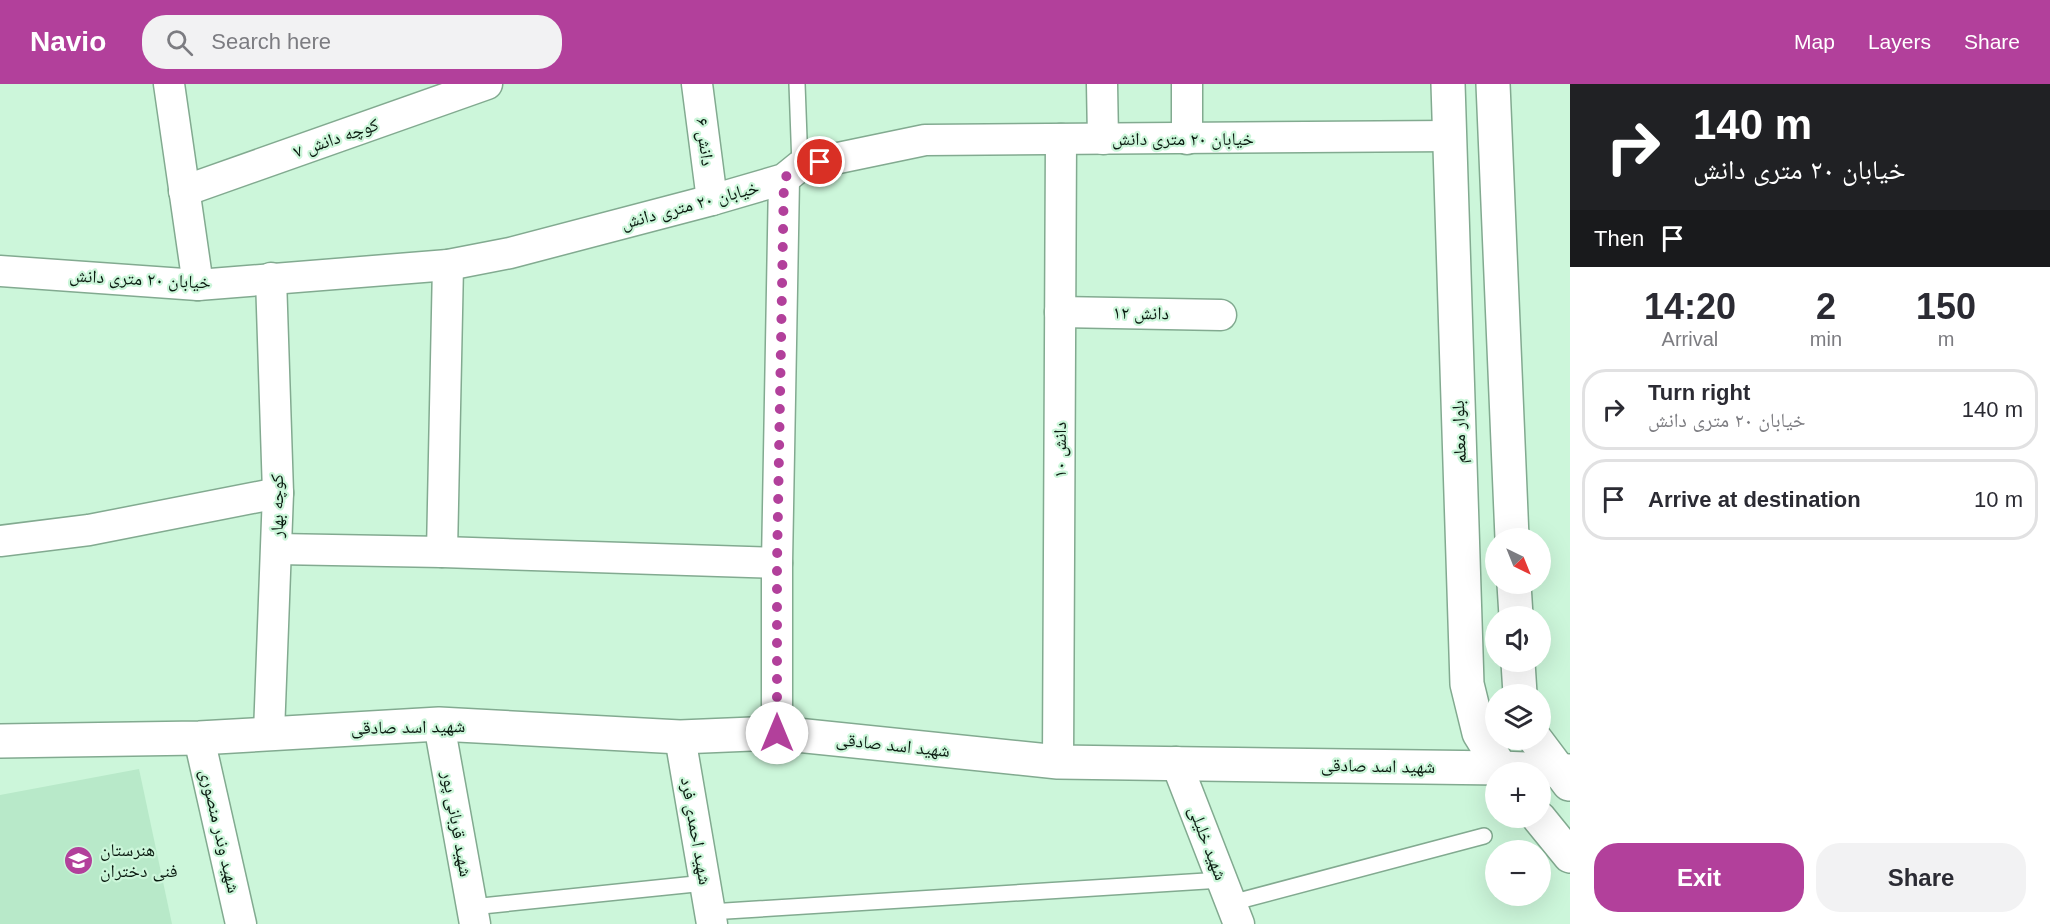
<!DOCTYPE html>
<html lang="en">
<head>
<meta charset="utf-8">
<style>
	:root { --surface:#fff; --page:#f2f2f3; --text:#2b2b33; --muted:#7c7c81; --line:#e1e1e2; --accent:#b2409b }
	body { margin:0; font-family:Helvetica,"Noto Naskh Arabic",sans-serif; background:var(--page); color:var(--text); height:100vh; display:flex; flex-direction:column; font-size:22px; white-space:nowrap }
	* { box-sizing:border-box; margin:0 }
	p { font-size:20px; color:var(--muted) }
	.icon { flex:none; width:33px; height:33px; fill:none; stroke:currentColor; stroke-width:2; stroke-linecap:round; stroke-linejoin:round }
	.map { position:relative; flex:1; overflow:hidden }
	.details { display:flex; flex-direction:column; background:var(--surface); width:480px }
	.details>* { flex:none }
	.banner { background:#202124; color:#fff; overflow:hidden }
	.needle { width:39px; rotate:137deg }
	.fabs { position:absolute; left:1485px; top:444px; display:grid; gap:12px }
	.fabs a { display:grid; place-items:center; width:66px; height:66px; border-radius:50%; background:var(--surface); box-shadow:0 6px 24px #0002; font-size:30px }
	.pin { position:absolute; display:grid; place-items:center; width:51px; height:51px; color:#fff; margin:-26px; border:3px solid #fff; border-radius:50%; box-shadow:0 2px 6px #0007 }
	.me { position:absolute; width:66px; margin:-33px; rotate:0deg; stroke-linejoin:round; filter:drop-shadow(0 0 4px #0008) }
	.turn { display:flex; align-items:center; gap:21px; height:126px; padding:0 24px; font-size:27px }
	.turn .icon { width:78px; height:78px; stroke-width:2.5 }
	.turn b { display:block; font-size:42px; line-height:51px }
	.then { display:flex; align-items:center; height:57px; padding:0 24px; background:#0003; gap:12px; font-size:22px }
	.eta { display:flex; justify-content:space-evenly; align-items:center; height:102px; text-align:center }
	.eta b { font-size:36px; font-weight:800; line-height:42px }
	.primary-button { display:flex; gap:12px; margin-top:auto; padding:12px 24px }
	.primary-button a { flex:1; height:69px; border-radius:24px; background:var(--accent); color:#fff; font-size:24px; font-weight:800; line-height:69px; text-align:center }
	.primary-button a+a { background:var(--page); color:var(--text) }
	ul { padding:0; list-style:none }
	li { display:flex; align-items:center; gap:18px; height:81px; margin:0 12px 9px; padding:0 12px; border:3px solid var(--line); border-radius:24px }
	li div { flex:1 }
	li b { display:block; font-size:22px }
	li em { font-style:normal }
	header { display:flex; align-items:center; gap:36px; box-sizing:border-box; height:84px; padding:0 30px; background:var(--accent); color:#fff }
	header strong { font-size:28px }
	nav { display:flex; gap:33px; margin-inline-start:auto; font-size:21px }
	.search { width:420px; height:54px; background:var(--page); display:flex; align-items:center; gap:15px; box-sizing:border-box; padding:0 21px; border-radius:24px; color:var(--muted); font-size:22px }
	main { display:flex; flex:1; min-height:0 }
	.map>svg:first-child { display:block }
	.built { fill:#b8e9c9 }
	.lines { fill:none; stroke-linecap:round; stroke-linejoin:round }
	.lane-casing { stroke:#82aa90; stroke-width:18 }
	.street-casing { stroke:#82aa90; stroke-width:33 }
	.secondary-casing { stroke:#82aa90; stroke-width:36 }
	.lane { stroke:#fff; stroke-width:15 }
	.street { stroke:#fff; stroke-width:30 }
	.secondary { stroke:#fff; stroke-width:33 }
	.route { stroke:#b2409b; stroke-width:10; stroke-dasharray:0 18 }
	.labels { text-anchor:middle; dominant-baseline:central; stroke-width:4.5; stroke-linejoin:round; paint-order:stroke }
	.street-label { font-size:18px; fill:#0a1a10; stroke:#ccf6da }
	.poi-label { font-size:18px; fill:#0a1a10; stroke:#ccf6da; text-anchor:start }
</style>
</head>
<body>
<header>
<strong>Navio</strong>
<div class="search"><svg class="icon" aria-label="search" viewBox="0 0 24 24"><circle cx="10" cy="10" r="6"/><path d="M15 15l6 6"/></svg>Search here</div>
<nav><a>Map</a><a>Layers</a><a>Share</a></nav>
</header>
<main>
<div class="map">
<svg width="1570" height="840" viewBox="0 0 1570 840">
	<rect width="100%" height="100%" fill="#ccf6da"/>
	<!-- built -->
	<path class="built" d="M 139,685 L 172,840 L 0,840 L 0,711 Z"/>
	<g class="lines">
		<defs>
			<g id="lane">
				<path d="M 797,0 L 800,82"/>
				<path d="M 1231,819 L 1484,752"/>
				<path d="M 472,823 L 705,799"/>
				<path d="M 710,828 L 1222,796"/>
			</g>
			<g id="street">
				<path d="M 169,0 L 198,201"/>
				<path d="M 697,0 L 712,116"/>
				<path d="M 1102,0 L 1103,55"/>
				<path d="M 1187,55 L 1187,0"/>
				<path d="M 184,107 L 487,0"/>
				<path d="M 0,187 L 198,201 L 448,181 L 510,169 L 712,116 L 784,95 L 800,82 L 925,56 L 1450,52"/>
				<path d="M 1060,228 L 1221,231"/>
				<path d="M 0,457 L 89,446 L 278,409"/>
				<path d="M 277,465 L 442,468 L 777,479"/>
				<path d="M 442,468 L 448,181"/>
				<path d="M 439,640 L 475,840"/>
				<path d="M 269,649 L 278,409 L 271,194"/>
				<path d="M 777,649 L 777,479 L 784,95"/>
				<path d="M 680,653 L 712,840"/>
				<path d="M 199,654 L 241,840"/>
				<path d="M 1058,678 L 1061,55"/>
				<path d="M 1176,678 L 1239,840"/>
			</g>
			<g id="secondary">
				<path d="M 1448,0 L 1467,600 L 1479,649 L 1503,688"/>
				<path d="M 1493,0 L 1512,454"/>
				<path d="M 1514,500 L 1516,532"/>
				<path d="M 1518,578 L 1520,610"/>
				<path d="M 1536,656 L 1569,700"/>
				<path d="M 0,657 L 199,654 L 439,640 L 680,653 L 777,649 L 1058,678 L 1500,684 L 1570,687"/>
				<path d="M 1539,734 L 1570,772"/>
			</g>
		</defs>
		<!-- lane casing -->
		<use href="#lane" class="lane-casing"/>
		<!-- street casing -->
		<use href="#street" class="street-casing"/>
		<!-- secondary casing -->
		<use href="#secondary" class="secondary-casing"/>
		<!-- lane -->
		<use href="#lane" class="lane"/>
		<!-- street -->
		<use href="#street" class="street"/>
		<!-- secondary -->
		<use href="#secondary" class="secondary"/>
	</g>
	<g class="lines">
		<!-- route -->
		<path class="route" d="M 777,649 L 777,480 L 784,94 L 800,82 L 820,78"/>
	</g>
	<!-- icons -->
	<defs>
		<symbol id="school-disc" viewBox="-11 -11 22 22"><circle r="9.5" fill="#b2409b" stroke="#ccf6da"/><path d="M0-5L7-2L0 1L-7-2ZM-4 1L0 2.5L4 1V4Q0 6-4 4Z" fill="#fff"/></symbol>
	</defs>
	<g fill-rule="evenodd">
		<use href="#school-disc" x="62" y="760" width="33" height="33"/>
	</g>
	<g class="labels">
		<!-- street labels -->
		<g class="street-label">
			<text transform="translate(336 54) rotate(-19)">کوچه دانش ۷</text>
			<text x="1183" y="55">خیابان ۲۰ متری دانش</text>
			<text transform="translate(705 58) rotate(83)">دانش ۶</text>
			<text transform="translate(690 121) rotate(-15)">خیابان ۲۰ متری دانش</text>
			<text transform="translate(140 195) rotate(3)">خیابان ۲۰ متری دانش</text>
			<text transform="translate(1141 229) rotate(1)">دانش ۱۲</text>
			<text transform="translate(1459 348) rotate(-92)">بلوار معلم</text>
			<text transform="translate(1060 366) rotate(-90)">دانش ۱۰</text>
			<text transform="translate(277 422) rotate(-90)">کوچه بهار</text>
			<text transform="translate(408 643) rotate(-1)">شهید اسد صادقی</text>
			<text transform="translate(893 661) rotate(6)">شهید اسد صادقی</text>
			<text transform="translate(1378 682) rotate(1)">شهید اسد صادقی</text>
			<text transform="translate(457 740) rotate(80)">شهید قربانی پور</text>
			<text transform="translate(220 747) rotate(77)">شهید وندر منصوری</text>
			<text transform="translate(696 747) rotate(80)">شهید احمدی فرد</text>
			<text transform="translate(1208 759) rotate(69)">شهید خلیلی</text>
		</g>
		<!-- poi labels -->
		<g class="poi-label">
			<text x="100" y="766">هنرستان<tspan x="100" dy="21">فنی دختران</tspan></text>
		</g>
	</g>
</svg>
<div class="fabs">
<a><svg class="needle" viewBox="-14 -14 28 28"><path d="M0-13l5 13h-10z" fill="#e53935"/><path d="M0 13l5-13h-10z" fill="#7c7c81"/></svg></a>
<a><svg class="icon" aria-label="sound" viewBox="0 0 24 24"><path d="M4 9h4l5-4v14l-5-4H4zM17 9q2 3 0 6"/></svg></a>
<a><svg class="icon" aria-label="layers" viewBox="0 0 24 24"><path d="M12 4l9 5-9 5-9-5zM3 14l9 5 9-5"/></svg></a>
<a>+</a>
<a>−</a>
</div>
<div class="pin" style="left:820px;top:78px;background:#d93025"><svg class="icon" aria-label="arrive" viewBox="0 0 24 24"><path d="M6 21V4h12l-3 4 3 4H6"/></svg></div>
<svg class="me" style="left:777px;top:649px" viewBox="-20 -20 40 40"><circle r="19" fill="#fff"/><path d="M0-13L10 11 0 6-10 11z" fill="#b2409b"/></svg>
</div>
<section class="details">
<div class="banner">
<div class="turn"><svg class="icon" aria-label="right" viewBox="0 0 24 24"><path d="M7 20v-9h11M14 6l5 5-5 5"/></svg><div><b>140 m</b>خیابان ۲۰ متری دانش</div></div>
<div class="then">Then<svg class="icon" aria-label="arrive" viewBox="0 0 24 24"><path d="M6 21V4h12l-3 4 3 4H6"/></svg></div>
</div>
<div class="eta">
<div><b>14:20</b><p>Arrival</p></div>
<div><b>2</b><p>min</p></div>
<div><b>150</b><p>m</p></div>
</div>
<ul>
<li><svg class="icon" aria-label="right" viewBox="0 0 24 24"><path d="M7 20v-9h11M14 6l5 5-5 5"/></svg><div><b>Turn right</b><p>خیابان ۲۰ متری دانش</p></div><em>140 m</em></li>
<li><svg class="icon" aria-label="arrive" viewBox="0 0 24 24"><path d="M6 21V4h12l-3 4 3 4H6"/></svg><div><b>Arrive at destination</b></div><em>10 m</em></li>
</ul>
<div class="primary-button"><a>Exit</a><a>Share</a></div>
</section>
</main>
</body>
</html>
